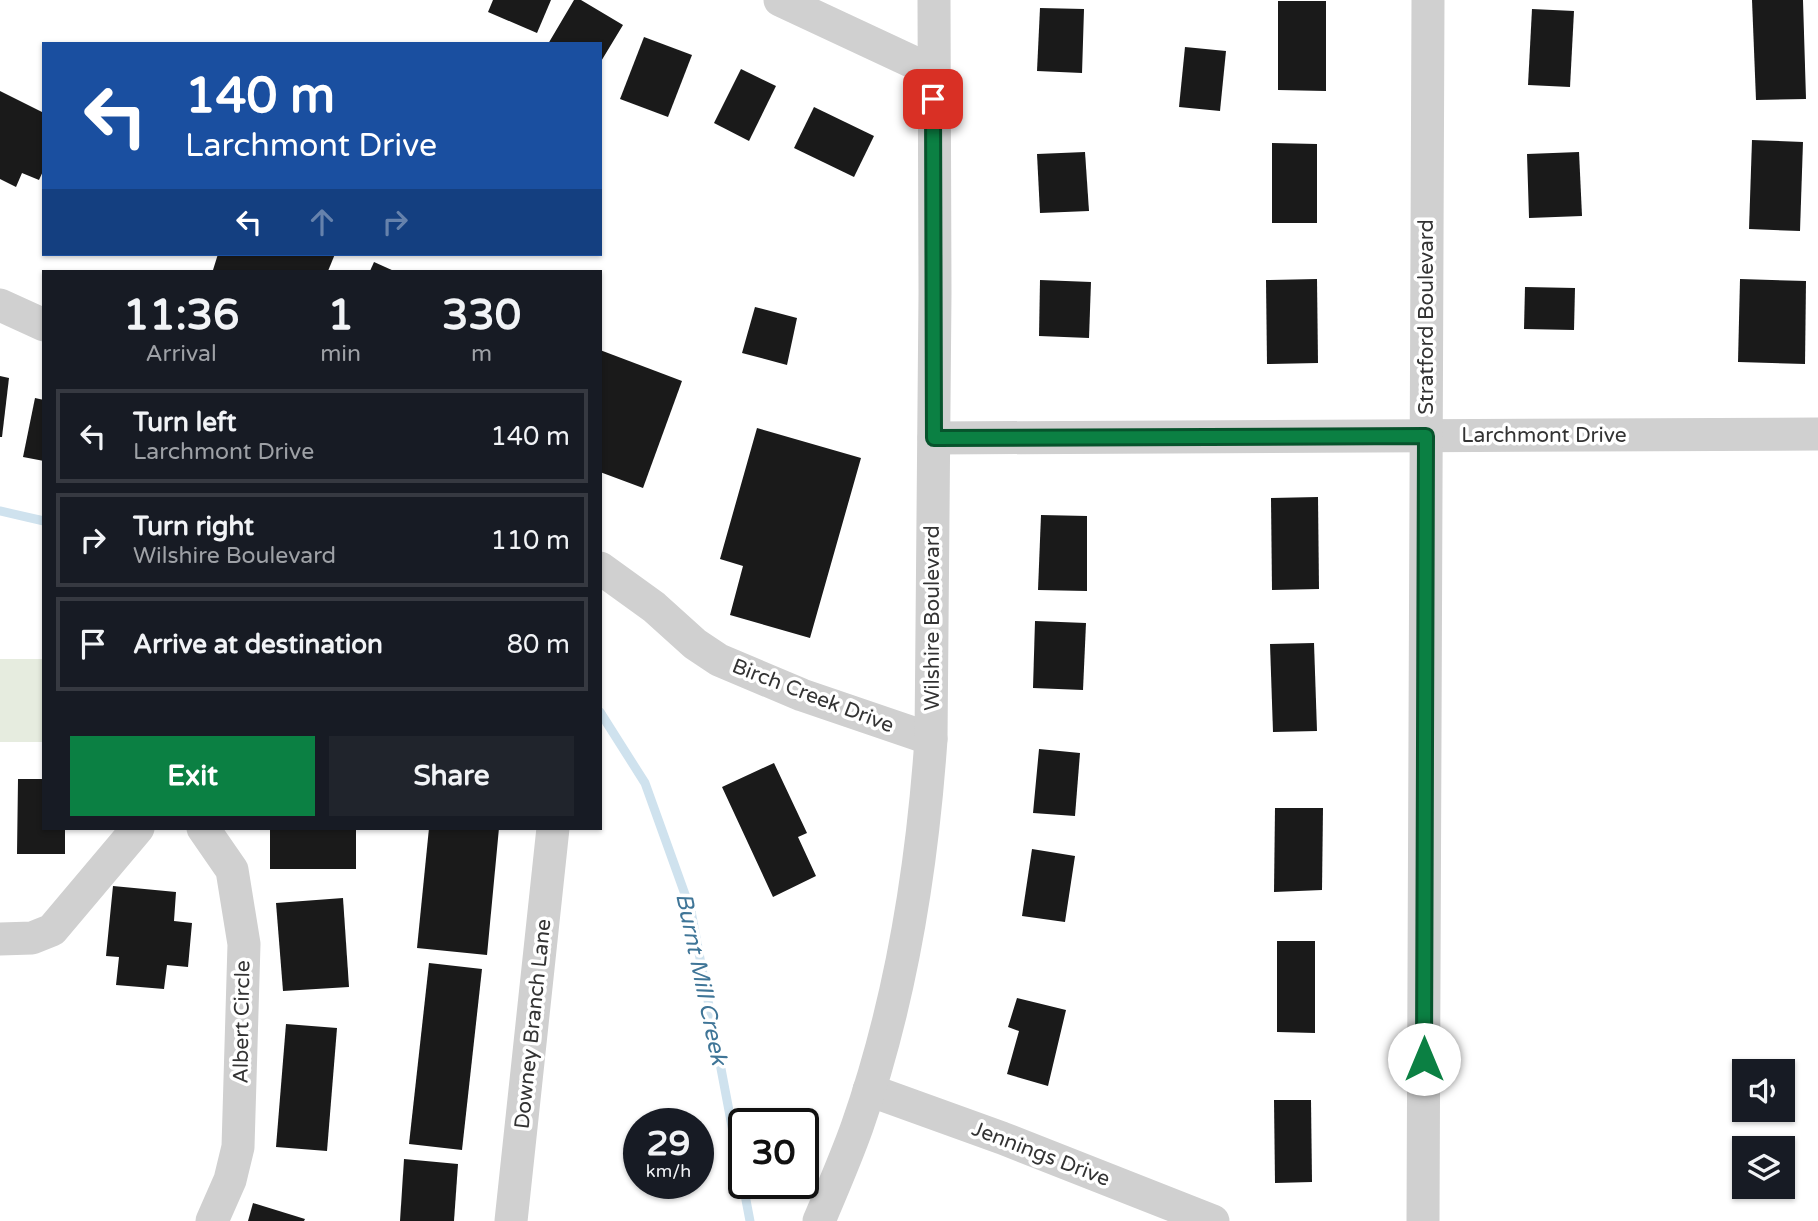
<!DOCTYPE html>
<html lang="en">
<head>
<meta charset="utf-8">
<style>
	:root { --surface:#171b24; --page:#20242c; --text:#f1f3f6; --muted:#9ea1a6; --line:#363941; --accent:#0b8043 }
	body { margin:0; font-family:"Varela Round",sans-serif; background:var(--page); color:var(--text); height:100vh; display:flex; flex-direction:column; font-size:26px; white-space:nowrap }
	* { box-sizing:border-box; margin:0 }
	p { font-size:23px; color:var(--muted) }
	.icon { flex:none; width:38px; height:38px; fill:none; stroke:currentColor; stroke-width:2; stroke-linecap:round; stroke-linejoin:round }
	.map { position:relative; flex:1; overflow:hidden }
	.drawer { position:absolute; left:42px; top:270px; width:560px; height:560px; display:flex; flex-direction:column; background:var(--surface); border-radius:0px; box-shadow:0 2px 5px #0004 }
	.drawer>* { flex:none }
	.hud { position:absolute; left:42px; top:42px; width:560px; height:214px; border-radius:0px; box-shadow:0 2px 5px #0004; background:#1a4fa0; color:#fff; overflow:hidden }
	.controls { position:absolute; left:1732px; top:1059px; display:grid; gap:14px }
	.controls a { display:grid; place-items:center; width:63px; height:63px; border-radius:0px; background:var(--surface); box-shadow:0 2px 5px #0004; font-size:35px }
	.speed { position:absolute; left:623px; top:1108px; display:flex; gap:14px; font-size:35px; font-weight:700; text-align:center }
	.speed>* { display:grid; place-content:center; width:91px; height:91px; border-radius:50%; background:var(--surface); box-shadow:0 2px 5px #0004; line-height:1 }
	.speed small { font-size:18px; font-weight:400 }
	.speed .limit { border:4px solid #111; border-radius:10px; background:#fff; color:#111 }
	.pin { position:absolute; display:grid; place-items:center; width:60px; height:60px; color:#fff; margin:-30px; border-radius:14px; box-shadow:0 4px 10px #0006 }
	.me { position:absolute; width:77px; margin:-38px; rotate:0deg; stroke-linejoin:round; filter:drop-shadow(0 0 5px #0008) }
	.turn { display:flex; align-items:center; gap:24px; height:147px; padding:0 28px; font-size:32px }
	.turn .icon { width:91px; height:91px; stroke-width:2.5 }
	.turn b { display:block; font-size:49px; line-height:60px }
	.lanes { display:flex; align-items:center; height:66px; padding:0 28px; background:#0003; justify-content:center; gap:35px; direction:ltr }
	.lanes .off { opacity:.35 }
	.eta { display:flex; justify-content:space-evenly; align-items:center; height:119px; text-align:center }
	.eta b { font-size:42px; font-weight:700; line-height:49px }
	.cta { display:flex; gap:14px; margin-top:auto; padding:14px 28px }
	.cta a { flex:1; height:80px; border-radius:0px; background:var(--accent); color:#fff; font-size:28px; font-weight:700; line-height:80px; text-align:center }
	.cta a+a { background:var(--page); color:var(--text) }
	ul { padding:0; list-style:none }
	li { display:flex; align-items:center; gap:21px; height:94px; margin:0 14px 10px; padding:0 14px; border:4px solid var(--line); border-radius:0px }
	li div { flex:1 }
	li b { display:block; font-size:26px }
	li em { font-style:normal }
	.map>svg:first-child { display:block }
	.green { fill:#e6ecdf }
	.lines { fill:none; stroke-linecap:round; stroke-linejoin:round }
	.stream { stroke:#cfe2ee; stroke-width:9 }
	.building { fill:#1a1a1a }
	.street { stroke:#d0d0d0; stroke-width:33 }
	.route-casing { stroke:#07532c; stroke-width:18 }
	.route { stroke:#0b8043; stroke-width:12 }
	.labels { text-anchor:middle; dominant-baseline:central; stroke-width:7; stroke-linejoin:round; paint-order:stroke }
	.street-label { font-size:21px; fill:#333; stroke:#fff }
	.water-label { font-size:23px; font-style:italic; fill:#3f7597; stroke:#fff }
</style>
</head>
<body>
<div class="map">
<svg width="1818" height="1221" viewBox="0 0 1818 1221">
	<rect width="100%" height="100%" fill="#fff"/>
	<!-- green -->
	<rect class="green" x="0" y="659" width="44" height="83"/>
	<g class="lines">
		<!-- stream -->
		<g class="stream">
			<path d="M 0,511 L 44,521"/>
			<path d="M 600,712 L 645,783 L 691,911 L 750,1221"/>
		</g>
	</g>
	<!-- building -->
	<g class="building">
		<path d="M 493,0 L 551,0 L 537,33 L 488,12 Z"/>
		<path d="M 574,0 L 581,0 L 623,25 L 600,63 L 600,44 L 548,44 Z"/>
		<path d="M 1752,0 L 1803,0 L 1806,99 L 1756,100 Z"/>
		<path d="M 1278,1 L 1326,1 L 1326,91 L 1278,90 Z"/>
		<path d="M 1040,8 L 1084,9 L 1082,73 L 1037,71 Z"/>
		<path d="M 1532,9 L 1574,11 L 1570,87 L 1528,85 Z"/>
		<path d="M 644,37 L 692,55 L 668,117 L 620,99 Z"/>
		<path d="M 1185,47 L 1226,51 L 1220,111 L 1179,107 Z"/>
		<path d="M 741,69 L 776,86 L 749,141 L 714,123 Z"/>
		<path d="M 0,91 L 44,113 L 44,169 L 39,180 L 22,173 L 16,187 L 0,179 Z"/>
		<path d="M 814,107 L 874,136 L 854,177 L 794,148 Z"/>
		<path d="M 1752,140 L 1803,142 L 1800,231 L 1749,229 Z"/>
		<path d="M 1272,143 L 1317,144 L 1317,223 L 1272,223 Z"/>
		<path d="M 1085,152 L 1089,211 L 1040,213 L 1037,154 Z"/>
		<path d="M 1579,152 L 1582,216 L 1529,218 L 1527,154 Z"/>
		<path d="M 218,254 L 335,254 L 328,271 L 217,271 L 213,270 Z"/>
		<path d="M 374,262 L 394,271 L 370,271 Z"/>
		<path d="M 1317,279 L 1318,363 L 1267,364 L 1266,280 Z"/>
		<path d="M 1740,279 L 1806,281 L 1805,364 L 1738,362 Z"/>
		<path d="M 1040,280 L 1091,282 L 1089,338 L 1039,336 Z"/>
		<path d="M 1525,287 L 1575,288 L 1574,330 L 1524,329 Z"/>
		<path d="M 755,307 L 797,318 L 787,365 L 742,353 Z"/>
		<path d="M 600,350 L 682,381 L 643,488 L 600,472 Z"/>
		<path d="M 0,376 L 9,378 L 2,437 L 0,437 Z"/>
		<path d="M 35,398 L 44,400 L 44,461 L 23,457 Z"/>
		<path d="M 757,428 L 861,458 L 810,638 L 730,615 L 743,566 L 720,559 Z"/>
		<path d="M 1318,497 L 1319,589 L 1272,590 L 1271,498 Z"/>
		<path d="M 1041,515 L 1087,516 L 1087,591 L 1038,590 Z"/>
		<path d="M 1035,621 L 1086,623 L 1083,690 L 1033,688 Z"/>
		<path d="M 1314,643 L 1317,731 L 1273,732 L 1270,644 Z"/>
		<path d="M 1039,749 L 1080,753 L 1075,816 L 1033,813 Z"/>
		<path d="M 774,763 L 807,833 L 798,837 L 816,876 L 773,897 L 722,787 Z"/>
		<path d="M 18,779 L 44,779 L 44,828 L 65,828 L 65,854 L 17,854 Z"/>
		<path d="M 1275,808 L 1323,808 L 1322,890 L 1274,892 Z"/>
		<rect x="270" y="828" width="86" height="41"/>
		<path d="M 429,828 L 499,828 L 487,955 L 417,948 Z"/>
		<path d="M 1032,849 L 1075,856 L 1065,922 L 1022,916 Z"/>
		<path d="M 113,886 L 176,892 L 174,921 L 192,923 L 188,967 L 167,965 L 164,989 L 116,985 L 119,957 L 106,956 Z"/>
		<path d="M 343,898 L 349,987 L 283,991 L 276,903 Z"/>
		<path d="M 1277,941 L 1315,941 L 1315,1033 L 1277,1032 Z"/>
		<path d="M 429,963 L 482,969 L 462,1150 L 409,1144 Z"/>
		<path d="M 1017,998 L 1066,1010 L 1048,1086 L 1007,1074 L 1019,1031 L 1008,1027 Z"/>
		<path d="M 286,1024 L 337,1028 L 327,1151 L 276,1147 Z"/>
		<path d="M 1274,1100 L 1311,1100 L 1312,1182 L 1275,1183 Z"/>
		<path d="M 404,1159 L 458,1164 L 454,1221 L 400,1221 Z"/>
		<path d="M 253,1203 L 305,1219 L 304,1221 L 248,1221 Z"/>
	</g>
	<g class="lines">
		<!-- street -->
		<g class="street">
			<path d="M 780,0 L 932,71"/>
			<path d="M 0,305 L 44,325"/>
			<path d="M 934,438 L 1818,434"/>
			<path d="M 600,568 L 654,607 L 695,644 L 719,660 L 802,695 L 931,739"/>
			<path d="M 203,828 L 232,870 L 244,944 L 238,1147 L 230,1180 L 212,1221"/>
			<path d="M 0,939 L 32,938 L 52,930 L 138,828"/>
			<path d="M 869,1090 L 1002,1138 L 1213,1221"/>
			<path d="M 511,1221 L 553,828"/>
			<path d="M 819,1221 C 832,1190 846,1158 857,1127 C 901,1002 922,870 931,739 L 935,293 L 934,0"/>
			<path d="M 1423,1221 L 1428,0"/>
		</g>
	</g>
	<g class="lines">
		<defs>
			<path id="route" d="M 933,99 L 934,438 L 1426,436 L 1424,1059"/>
		</defs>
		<!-- route casing -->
		<use href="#route" class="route-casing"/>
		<!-- route -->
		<use href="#route" class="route"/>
	</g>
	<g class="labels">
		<!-- street labels -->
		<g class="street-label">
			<text transform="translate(1426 317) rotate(-90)">Stratford Boulevard</text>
			<text x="1544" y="435">Larchmont Drive</text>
			<text transform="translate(932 618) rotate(-90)">Wilshire Boulevard</text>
			<text transform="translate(813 696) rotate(21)">Birch Creek Drive</text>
			<text transform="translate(242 1022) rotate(-89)">Albert Circle</text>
			<text transform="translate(533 1024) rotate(-84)">Downey Branch Lane</text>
			<text transform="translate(1041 1154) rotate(21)">Jennings Drive</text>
		</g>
		<!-- water labels -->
		<g class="water-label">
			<text transform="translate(701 979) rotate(78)">Burnt Mill Creek</text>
		</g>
	</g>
</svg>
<div class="controls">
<a><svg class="icon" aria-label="sound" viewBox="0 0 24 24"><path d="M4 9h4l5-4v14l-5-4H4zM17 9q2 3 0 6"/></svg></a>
<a><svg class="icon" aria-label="layers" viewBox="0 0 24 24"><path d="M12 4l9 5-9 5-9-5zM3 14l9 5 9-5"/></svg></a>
</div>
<div class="speed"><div>29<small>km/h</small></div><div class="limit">30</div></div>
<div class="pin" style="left:933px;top:99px;background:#d93025"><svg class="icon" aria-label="arrive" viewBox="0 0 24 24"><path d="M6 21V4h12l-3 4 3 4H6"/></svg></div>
<svg class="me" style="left:1424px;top:1059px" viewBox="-20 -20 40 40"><circle r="19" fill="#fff"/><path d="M0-13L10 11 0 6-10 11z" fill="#0b8043"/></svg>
<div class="hud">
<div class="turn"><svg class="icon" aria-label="left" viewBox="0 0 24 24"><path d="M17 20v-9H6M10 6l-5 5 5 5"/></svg><div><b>140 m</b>Larchmont Drive</div></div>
<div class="lanes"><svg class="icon" aria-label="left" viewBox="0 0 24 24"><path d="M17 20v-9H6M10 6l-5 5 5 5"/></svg><svg class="icon off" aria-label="ahead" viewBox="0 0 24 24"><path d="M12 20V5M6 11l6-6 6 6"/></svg><svg class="icon off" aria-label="right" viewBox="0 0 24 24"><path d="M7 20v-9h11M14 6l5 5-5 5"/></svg></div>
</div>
<section class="drawer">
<div class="eta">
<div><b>11:36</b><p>Arrival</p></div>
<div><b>1</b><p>min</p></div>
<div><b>330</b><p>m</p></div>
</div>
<ul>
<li><svg class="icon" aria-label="left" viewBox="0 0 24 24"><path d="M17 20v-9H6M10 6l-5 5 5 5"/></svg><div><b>Turn left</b><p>Larchmont Drive</p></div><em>140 m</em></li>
<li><svg class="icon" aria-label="right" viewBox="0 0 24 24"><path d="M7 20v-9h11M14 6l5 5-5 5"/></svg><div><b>Turn right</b><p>Wilshire Boulevard</p></div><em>110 m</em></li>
<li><svg class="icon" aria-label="arrive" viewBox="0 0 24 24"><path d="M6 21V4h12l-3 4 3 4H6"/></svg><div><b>Arrive at destination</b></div><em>80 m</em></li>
</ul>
<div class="cta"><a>Exit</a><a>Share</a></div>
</section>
</div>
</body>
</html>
